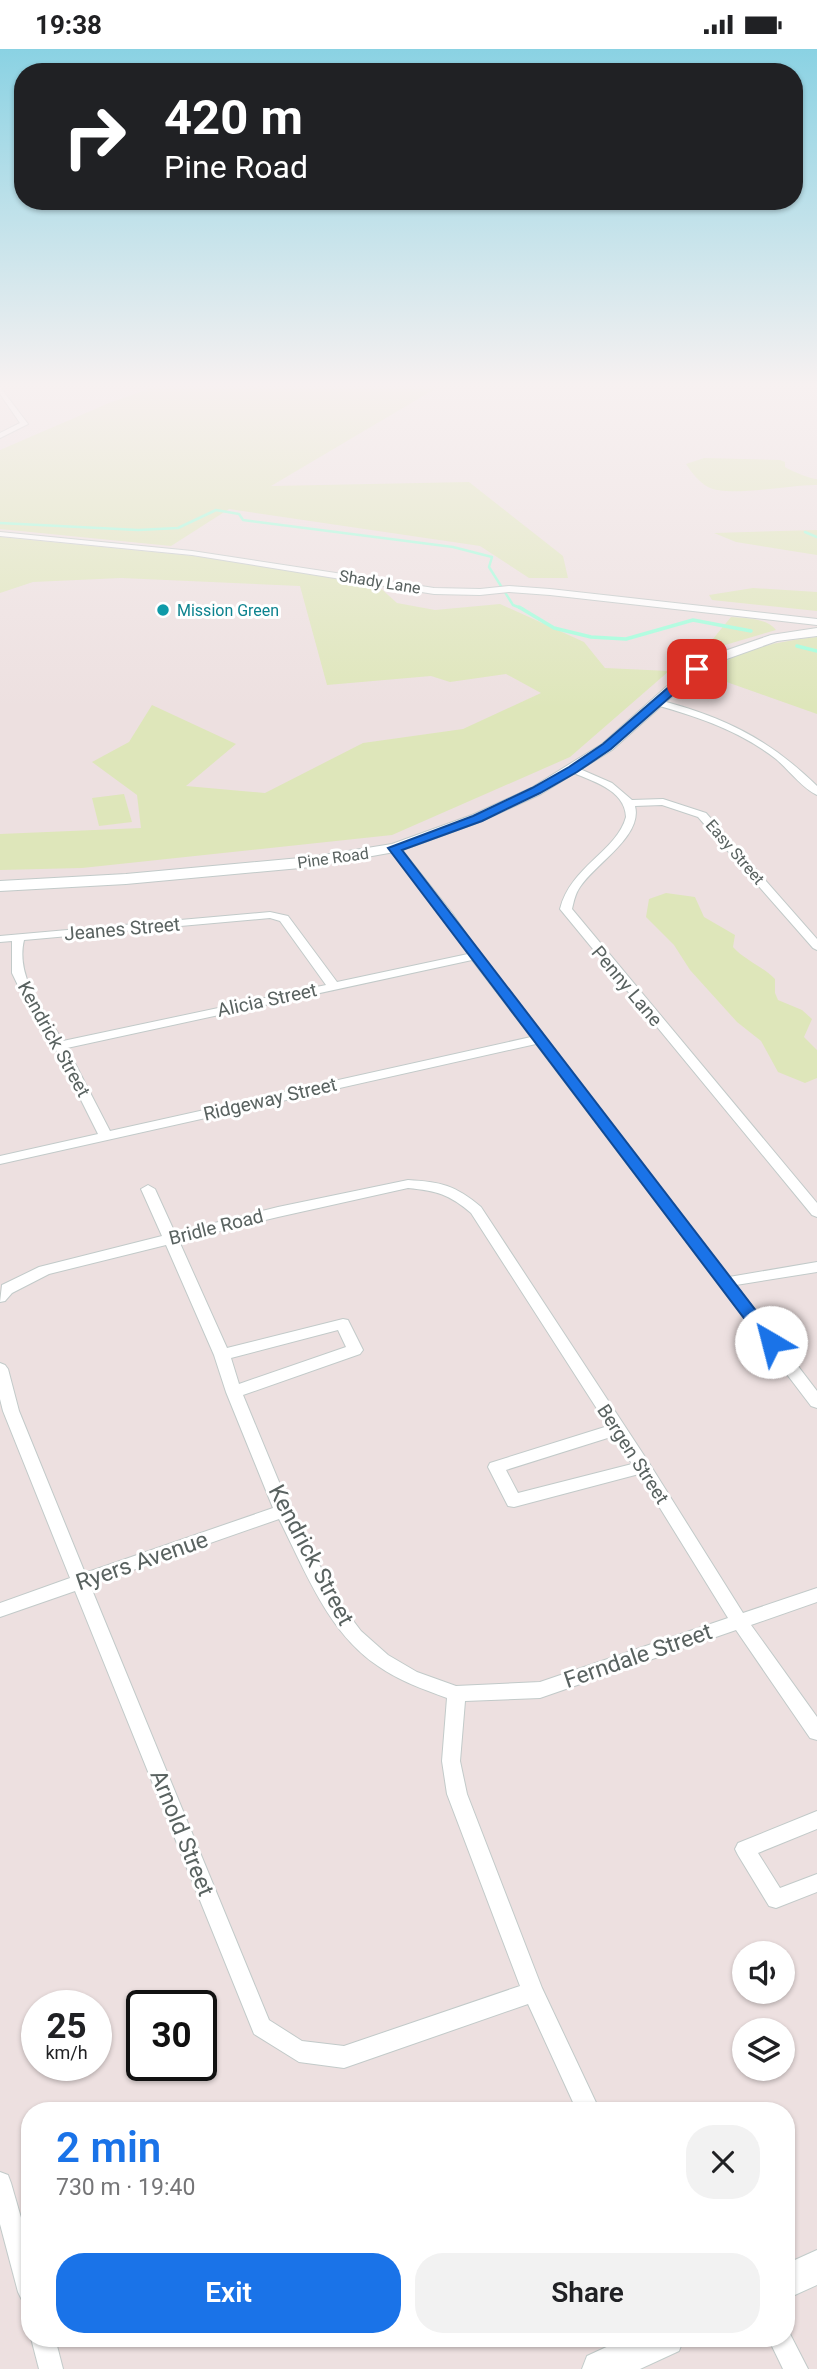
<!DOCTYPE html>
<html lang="en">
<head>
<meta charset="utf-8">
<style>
	:root { --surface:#fff; --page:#f2f2f2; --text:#202124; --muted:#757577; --accent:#1a73e8 }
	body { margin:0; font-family:Roboto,sans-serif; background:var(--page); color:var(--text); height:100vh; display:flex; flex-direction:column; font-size:26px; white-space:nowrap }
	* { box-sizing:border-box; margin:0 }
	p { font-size:23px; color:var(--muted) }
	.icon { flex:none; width:38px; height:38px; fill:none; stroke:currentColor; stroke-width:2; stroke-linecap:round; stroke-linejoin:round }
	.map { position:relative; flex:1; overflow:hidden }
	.panel { position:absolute; left:21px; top:2053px; width:774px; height:245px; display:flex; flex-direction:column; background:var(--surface); border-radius:28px; box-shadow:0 2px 5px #0004 }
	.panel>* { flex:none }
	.top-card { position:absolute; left:14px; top:14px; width:789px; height:147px; border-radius:28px; box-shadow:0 2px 5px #0004; background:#202124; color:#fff; overflow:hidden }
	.fabs { position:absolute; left:732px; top:1892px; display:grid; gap:14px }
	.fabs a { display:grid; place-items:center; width:63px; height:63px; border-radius:50%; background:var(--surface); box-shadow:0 2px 5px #0004; font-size:35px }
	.speed { position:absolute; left:21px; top:1941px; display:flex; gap:14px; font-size:35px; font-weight:700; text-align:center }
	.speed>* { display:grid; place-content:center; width:91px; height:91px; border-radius:50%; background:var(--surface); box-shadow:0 2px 5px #0004; line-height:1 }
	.speed small { font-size:18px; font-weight:400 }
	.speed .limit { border:4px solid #111; border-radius:10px; background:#fff; color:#111 }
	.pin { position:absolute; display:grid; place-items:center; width:60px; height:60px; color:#fff; margin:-30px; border-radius:14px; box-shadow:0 4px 10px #0006 }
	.me { position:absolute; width:77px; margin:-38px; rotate:323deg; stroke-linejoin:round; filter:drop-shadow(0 0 5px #0008) }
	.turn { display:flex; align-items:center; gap:24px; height:147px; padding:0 35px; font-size:32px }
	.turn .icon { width:91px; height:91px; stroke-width:2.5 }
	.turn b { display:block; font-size:49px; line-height:60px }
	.round { display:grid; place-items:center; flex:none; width:74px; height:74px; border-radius:28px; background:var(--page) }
	.head { display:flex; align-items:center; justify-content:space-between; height:119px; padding:0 35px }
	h1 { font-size:42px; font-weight:600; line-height:52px; color:var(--accent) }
	.action { display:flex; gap:14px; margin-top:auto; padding:14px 35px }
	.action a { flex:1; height:80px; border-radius:28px; background:var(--accent); color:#fff; font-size:28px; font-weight:600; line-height:80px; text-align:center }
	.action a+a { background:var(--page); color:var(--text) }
	.status { display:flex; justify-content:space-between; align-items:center; height:49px; padding:0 35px; background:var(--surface); direction:ltr }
	.status svg { height:19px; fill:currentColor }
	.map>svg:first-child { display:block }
	.green { fill:#dee6ba }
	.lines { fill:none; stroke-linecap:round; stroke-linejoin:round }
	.stream-far1 { stroke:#9effdb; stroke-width:2.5 }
	.stream { stroke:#9effdb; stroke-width:3.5 }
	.minor-casing { stroke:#c2cac9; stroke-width:2 }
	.tertiary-casing { stroke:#c2cac9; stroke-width:2 }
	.secondary-casing { stroke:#c2ccca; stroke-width:2 }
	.minor { fill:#fff; fill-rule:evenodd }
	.tertiary { fill:#fff; fill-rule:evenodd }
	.secondary { fill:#fff; fill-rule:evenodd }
	.route { fill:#1a73e8; stroke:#114b97; stroke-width:2 }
	.culture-dot { fill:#0f9aa8; stroke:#fff; stroke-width:2.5 }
	.labels { text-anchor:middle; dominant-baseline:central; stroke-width:6; stroke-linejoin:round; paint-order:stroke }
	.far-street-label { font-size:16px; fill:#596260; stroke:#fff }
	.far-culture-label { font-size:16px; fill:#0d838f; stroke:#fff; text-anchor:start }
	.street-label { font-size:19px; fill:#596260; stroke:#fff }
	.near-street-label { font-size:23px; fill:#596260; stroke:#fff }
</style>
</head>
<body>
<div class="status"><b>19:38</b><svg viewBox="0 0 49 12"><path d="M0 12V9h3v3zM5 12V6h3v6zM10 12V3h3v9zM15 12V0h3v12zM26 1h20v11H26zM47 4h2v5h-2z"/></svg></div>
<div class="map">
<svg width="817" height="2320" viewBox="0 0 817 2320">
	<rect width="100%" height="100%" fill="#ede0e0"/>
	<!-- green -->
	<g class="green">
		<path d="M 165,334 L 445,334 L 271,437 L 469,433 L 563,507 L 568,529 L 529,529 L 480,497 L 229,460 L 171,497 L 0,480 L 0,401 L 109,354 Z"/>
		<path d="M 704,409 L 780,411 L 785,413 L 785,418 C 791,422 811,430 817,430 L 817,436 C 793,435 728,449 708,438 C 700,434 691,423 686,415 Z"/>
		<path d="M 817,481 L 817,506 L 736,493 L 714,484 Z"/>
		<path d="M 0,488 L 194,507 L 377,536 L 397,554 L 435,561 L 500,555 L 584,593 L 605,619 L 669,622 L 570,708 L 392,786 L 82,819 L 0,821 L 0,785 L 141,779 L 137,746 L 92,713 L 129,693 L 152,656 L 236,695 L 186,737 L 265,744 L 363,694 L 463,680 L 541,644 L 506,625 L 450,633 L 431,627 L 327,636 L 300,537 L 121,529 L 33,533 L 0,544 Z"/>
		<path d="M 753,539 L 817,543 L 817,562 L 712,551 L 709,546 Z"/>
		<path d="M 731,568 C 745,569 767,569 776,581 L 725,596 L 698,608 Z"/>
		<path d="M 817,588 L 817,665 L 707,626 C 734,600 781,592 817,588 Z"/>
		<path d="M 124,745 L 132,773 L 99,777 L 92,749 Z"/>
		<path d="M 666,844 L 695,848 L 704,868 L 735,886 L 733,898 C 746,912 762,917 775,930 L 775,944 L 778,951 L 802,961 L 812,970 L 804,988 L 817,1001 L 817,1029 L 805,1034 L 778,1023 L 761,992 L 737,973 L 690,921 L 674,896 L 646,868 L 649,850 Z"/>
	</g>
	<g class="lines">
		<!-- stream-far1 -->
		<g class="stream-far1">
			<path d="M 0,474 L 138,481 L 178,479 L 216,461 L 239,465 L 243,471 L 453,498 L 492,508 L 489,518 L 513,556 L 523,560"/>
			<path d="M 805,483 L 817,488"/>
		</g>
		<!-- stream -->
		<g class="stream">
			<path d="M 519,558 L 554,579 L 591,588 L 626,590 L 693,571 L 751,582"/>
			<path d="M 797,597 L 817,602"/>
		</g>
		<defs>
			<g id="minor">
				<path d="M 0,338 L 28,375 L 0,389 L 0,384 L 20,374 L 0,345 Z"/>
				<path d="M 0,483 L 192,502 L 434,539 L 480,540 L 509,537 L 550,540 L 817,570 L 817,576 L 550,546 L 509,543 L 480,546 L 434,545 L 192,506 L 0,487 Z"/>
				<path d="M 659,651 C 724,668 769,690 817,737 L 817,746 C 802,739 789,721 776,710 C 740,682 699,668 656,656 L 656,652 Z"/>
				<path d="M 573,717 L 612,734 L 632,751 L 663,750 L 706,764 L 817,890 L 817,901 L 813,899 L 698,768 L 662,756 L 635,757 C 643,787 595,815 580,838 C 575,845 574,852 572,860 L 817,1154 L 817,1168 L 812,1166 L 560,860 C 570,818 617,802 626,768 C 625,740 591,732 569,722 L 568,720 Z"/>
				<path d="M 395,796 L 399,797 L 452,864 L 480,905 L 729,1228 L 817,1213 L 817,1223 L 736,1236 L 817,1342 L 817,1359 L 811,1357 L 536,995 L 0,1115 L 0,1107 L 98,1085 L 54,997 L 25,951 L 12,924 L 12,892 L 0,893 L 0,887 L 270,863 L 288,867 L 337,933 L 468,905 L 443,868 L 390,799 ZM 270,869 L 280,872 L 326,936 L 63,992 C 45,963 15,929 24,891 ZM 472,911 L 531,988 L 110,1082 L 67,999 Z"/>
				<path d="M 408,1131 C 441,1133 455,1136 481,1158 L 649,1414 L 743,1564 L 817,1539 L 817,1553 L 751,1576 L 817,1668 L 817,1691 L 810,1689 L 736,1581 L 540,1649 L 465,1652 L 460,1712 L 467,1745 L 542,1939 L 600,2062 L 577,2062 L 528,1955 L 344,2019 L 299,2013 L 254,1985 L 75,1542 L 0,1568 L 0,1554 L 70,1529 L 3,1362 L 0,1350 L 0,1314 L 5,1316 L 8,1320 L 19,1362 L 85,1524 L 273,1459 L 226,1343 L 214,1306 L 166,1196 L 49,1225 L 12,1244 L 5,1252 L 0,1253 L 2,1236 L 39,1218 L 162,1187 L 141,1140 L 148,1136 L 155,1140 L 175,1184 L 278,1158 ZM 408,1139 C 437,1142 449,1145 471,1164 L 608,1377 L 490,1414 L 488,1418 L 508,1457 L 514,1458 L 639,1425 L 728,1569 L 540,1633 L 456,1637 L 417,1623 L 388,1606 L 361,1582 L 339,1553 L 291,1462 L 243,1346 L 360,1305 L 363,1301 L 348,1271 L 343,1270 L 227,1299 L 179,1192 L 278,1168 ZM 338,1281 L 346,1298 L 239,1335 L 231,1309 ZM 614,1387 L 632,1415 L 518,1444 L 506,1421 ZM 279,1470 C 305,1521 328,1584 378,1617 C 399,1632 423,1640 447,1649 L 442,1712 L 447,1745 L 520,1937 L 344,1997 L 302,1992 L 269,1971 L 90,1536 Z"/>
				<path d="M 817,1762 L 817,1780 L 758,1804 L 780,1839 L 817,1825 L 817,1843 L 776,1859 L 769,1857 L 738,1806 L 735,1800 L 738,1794 Z"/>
				<path d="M 0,2123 L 8,2126 L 11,2134 L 30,2200 L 30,2255 L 22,2251 L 18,2243 L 0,2175 Z"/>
				<path d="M 786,2279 L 788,2281 L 808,2320 L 783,2320 L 768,2289 L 786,2289 Z"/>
				<path d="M 31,2289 L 55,2289 L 63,2320 L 39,2320 Z"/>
			</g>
			<path id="tertiary" d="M 817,579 L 817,587 L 777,592 L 721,612 L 694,628 L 612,701 L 541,745 L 482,772 L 400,802 L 311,818 L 126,835 L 0,842 L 0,832 L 126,825 L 311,808 L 392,795 L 472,766 L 531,739 L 602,695 L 684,622 L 713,606 L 771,586 Z"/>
			<g id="secondary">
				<path d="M 817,2201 L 817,2236 L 786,2250 L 786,2215 Z"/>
				<path d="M 626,2289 L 684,2289 L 679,2302 L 640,2320 L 582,2320 L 587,2307 Z"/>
			</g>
		</defs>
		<!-- minor casing -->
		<use href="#minor" class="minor-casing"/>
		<!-- tertiary casing -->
		<use href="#tertiary" class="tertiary-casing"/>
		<!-- secondary casing -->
		<use href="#secondary" class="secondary-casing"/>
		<!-- minor -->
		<use href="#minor" class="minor"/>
		<!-- tertiary -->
		<use href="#tertiary" class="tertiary"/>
		<!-- secondary -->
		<use href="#secondary" class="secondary"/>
	</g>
	<!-- sky -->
	<linearGradient id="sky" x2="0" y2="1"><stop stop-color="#8ad2e3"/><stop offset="0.51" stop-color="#f7f1f1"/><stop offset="1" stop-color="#f7f1f1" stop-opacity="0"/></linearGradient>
	<rect width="817" height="659" fill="url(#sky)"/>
	<!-- route -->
	<path class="route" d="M 693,617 L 702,620 L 611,700 L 577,723 L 540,744 L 482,772 L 402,801 L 777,1289 L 780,1293 L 771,1299 L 765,1297 L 388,799 L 473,767 L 532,739 L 569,718 L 603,695 Z"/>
	<!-- markers -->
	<circle class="culture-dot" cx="163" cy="561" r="7"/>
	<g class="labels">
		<!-- far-street labels -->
		<g class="far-street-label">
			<text transform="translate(380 533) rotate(9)">Shady Lane</text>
			<text transform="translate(735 803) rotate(49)">Easy Street</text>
			<text transform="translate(333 809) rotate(-8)">Pine Road</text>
		</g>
		<!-- far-culture labels -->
		<g class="far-culture-label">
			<text x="177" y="561">Mission Green</text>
		</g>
		<!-- street labels -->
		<g class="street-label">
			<text transform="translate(122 880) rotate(-5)">Jeanes Street</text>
			<text transform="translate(627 937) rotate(50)">Penny Lane</text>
			<text transform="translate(267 951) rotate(-12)">Alicia Street</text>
			<text transform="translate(54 990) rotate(61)">Kendrick Street</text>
			<text transform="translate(270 1050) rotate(-13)">Ridgeway Street</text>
			<text transform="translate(216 1178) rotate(-14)">Bridle Road</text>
			<text transform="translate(633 1405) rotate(57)">Bergen Street</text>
		</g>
		<!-- near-street labels -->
		<g class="near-street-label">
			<text transform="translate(311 1506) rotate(62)">Kendrick Street</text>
			<text transform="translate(142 1512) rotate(-19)">Ryers Avenue</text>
			<text transform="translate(638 1607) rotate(-19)">Ferndale Street</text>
			<text transform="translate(182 1784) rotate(68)">Arnold Street</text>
		</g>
	</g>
</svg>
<div class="fabs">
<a><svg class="icon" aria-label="sound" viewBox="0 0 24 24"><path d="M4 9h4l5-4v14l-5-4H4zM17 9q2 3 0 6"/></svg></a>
<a><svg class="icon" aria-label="layers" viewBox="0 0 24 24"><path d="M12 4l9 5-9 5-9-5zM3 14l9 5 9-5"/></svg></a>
</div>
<div class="speed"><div>25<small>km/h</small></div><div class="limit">30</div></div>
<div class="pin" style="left:697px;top:620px;background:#d93025"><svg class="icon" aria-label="arrive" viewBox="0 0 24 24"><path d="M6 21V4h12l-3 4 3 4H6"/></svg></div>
<svg class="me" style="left:771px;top:1293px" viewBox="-20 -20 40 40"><circle r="19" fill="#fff"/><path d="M0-13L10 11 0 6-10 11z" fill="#1a73e8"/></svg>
<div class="top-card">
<div class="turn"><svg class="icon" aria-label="right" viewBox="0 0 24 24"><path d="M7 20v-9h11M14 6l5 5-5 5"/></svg><div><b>420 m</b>Pine Road</div></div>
</div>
<section class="panel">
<div class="head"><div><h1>2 min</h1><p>730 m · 19:40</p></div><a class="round"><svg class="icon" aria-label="close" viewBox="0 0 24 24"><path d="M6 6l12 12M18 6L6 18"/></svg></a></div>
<div class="action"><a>Exit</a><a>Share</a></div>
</section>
</div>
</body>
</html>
